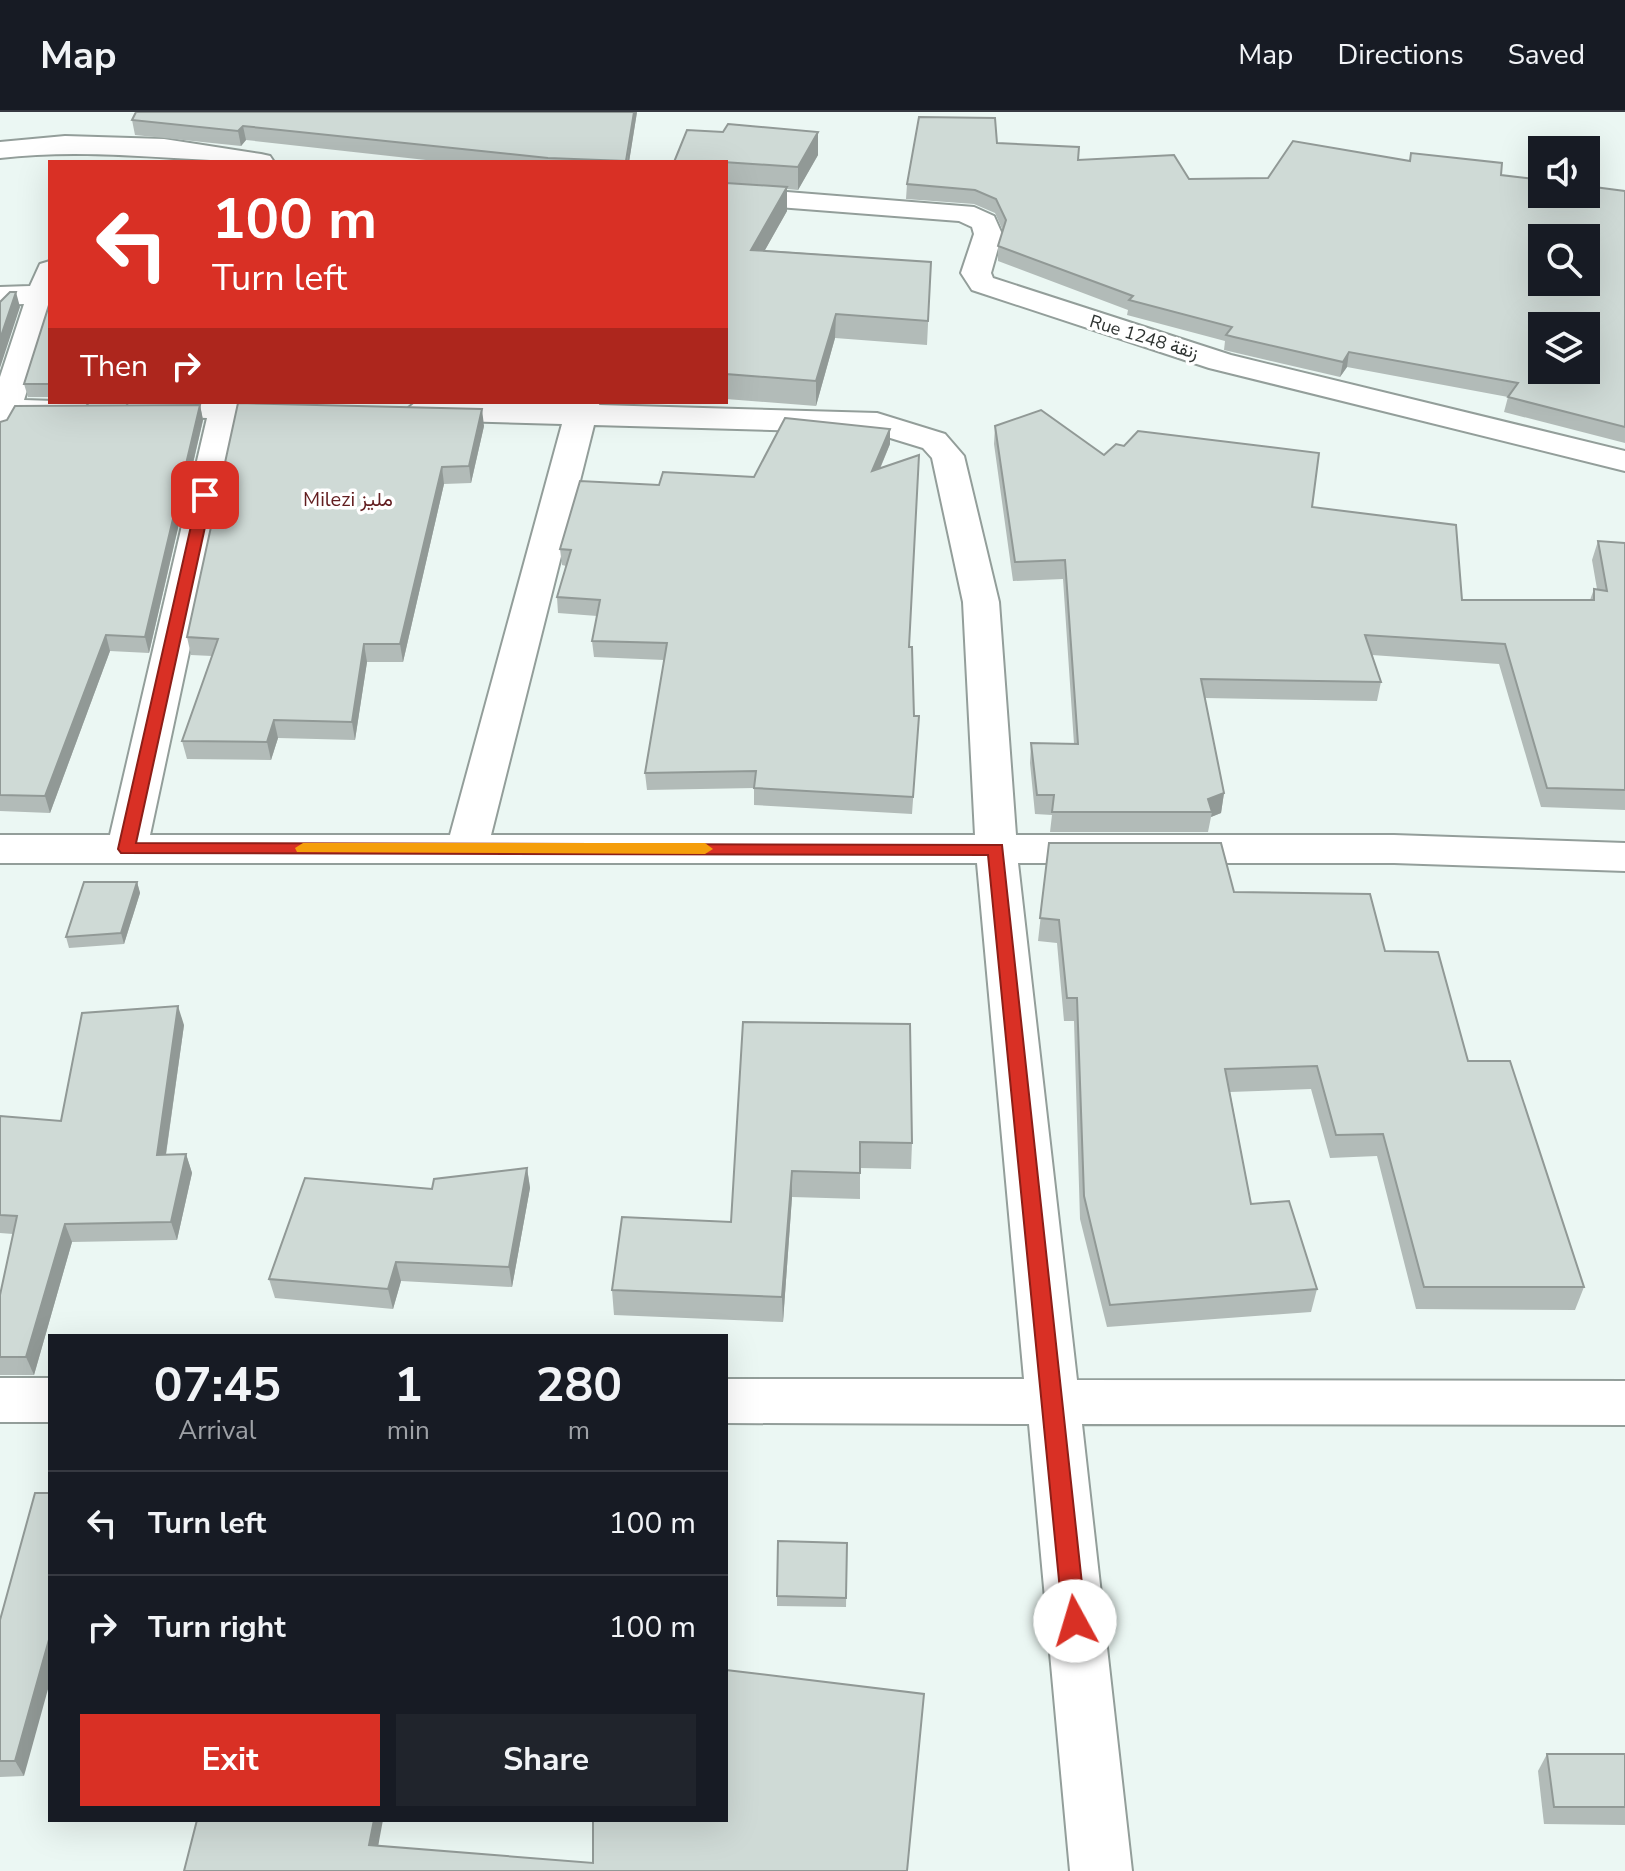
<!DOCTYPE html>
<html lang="en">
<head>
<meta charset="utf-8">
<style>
	:root { --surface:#171b24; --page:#20242c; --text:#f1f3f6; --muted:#9ea1a6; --line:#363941; --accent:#d93025 }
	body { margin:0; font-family:"Nunito Sans",Vazirmatn,sans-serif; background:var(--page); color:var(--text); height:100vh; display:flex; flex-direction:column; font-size:30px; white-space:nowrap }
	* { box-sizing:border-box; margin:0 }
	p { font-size:26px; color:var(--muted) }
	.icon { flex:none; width:44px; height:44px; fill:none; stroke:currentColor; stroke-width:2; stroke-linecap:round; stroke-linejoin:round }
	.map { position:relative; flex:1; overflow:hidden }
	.panel { position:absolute; left:48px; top:1222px; width:680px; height:488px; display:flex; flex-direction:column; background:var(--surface); border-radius:0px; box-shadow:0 8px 32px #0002 }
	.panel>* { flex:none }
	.guide { position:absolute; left:48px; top:48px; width:680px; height:244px; border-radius:0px; box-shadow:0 8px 32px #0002; background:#d93025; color:#fff; overflow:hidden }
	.tools { position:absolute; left:1528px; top:24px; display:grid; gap:16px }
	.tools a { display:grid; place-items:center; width:72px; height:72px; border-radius:0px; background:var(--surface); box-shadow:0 8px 32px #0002; font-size:40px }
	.pin { position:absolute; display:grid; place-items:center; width:68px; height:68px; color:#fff; margin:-34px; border-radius:16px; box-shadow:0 4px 12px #0006 }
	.me { position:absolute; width:88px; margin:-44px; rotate:354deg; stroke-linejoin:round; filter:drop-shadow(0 0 6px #0008) }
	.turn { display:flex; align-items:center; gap:28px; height:168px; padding:0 32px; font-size:36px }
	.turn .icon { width:104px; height:104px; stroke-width:2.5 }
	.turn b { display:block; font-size:56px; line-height:68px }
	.then { display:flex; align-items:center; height:76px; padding:0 32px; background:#0003; gap:16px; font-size:30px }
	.eta { display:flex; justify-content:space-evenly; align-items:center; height:136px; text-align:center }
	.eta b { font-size:48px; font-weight:700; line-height:56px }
	.button { display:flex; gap:16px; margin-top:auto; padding:16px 32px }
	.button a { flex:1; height:92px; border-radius:0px; background:var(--accent); color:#fff; font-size:32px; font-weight:700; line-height:92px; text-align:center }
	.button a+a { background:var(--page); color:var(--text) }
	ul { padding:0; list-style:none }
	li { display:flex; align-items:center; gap:24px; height:104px; padding:0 32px; border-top:2px solid var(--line) }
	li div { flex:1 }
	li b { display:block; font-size:30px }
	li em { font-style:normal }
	header { display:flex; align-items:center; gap:48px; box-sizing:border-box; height:112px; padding:0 40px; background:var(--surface); border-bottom:2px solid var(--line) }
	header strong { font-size:38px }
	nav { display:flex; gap:44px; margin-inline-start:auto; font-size:28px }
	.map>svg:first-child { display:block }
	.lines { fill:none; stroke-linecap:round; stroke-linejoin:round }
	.minor-casing { stroke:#939e9a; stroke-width:4 }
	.minor { fill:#fff; fill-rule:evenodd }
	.wall { fill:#b2bbb8 }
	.shaded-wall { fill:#919996 }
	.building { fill:#cfdad6; stroke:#919996; stroke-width:2; fill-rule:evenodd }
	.route { fill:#d93025; stroke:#8d1f18; stroke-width:2 }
	.slow { fill:#f59e0b }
	.labels { text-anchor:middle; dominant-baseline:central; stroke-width:7; stroke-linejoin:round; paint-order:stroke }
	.far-street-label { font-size:18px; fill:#2e3331; stroke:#fff }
	.far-neighbourhood-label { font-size:20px; fill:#621d1f; stroke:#fff }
</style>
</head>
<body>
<header>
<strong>Map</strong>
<nav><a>Map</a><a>Directions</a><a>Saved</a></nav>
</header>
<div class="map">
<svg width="1625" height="1759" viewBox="0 0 1625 1759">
	<rect width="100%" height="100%" fill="#ebf7f3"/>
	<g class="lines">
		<defs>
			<g id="minor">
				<path d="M 65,24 L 164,27 L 261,42 L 270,44 L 274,50 C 182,50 93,35 0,46 L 0,30 Z"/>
				<path d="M 726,75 L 974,95 L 994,104 L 1002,122 L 991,161 L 993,166 L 1231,243 L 1625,339 L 1625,359 L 1209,256 L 972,178 L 961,161 L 974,122 L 972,115 L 959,109 L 726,91 Z"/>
				<path d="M 50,149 L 50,205 L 24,288 L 84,290 L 90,297 L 85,304 L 18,307 L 11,321 L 0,324 L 0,265 L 24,192 L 0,193 L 0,175 L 30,174 L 40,152 Z"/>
				<path d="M 130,290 L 310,290 L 314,296 L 309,303 L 239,306 L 150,723 L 450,723 L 562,312 L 422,308 L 411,305 L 406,298 L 416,290 L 600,290 L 599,293 L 877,301 L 945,322 L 964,344 L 999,490 L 1016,723 L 1394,723 L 1625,731 L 1625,759 L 1394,751 L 1018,751 L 1077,1268 L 1625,1269 L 1625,1313 L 1082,1312 L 1132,1759 L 1070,1759 L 1029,1312 L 726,1311 L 726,1267 L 1024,1267 L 977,751 L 0,751 L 0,723 L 110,723 L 207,306 L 131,303 L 126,296 ZM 594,313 L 874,321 L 923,336 L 932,346 L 963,490 L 975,723 L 491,723 Z"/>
				<rect x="0" y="1266" width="50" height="44"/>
			</g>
		</defs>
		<!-- minor casing -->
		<use href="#minor" class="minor-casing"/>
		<!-- minor -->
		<use href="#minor" class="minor"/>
	</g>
	<!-- wall -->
	<g class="wall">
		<path d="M 136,0 L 637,0 L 629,50 L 444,50 L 246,28 L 241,34 L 135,23 L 132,8 Z"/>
		<path d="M 723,20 L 818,43 L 798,78 L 787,77 L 787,99 L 765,138 L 931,150 L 927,233 L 835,226 L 816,294 L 726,287 L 726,50 Z"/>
		<path d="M 997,31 L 1078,48 L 1189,67 L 1268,66 L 1410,49 L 1411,41 L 1501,63 L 1625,79 L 1625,331 L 1504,300 L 1508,285 L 1347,255 L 1340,265 L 1224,238 L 1225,229 L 1127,203 L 1128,198 L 998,149 L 998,134 L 1003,119 L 995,101 L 974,92 L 906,87 L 907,72 Z"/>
		<path d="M 50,172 L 50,285 L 28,285 L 24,272 L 49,193 Z"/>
		<path d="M 200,293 L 203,308 L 149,541 L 110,539 L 50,701 L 0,699 L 0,310 Z"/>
		<path d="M 484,314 L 471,371 L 444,372 L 403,550 L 367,550 L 355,628 L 278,626 L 271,648 L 187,647 L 182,629 L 212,544 L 191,543 L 187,525 Z"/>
		<path d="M 995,314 L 1104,343 L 1312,395 L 1462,488 L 1590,488 L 1594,477 L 1597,477 L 1592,448 L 1598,429 L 1625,431 L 1625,698 L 1541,695 L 1499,552 L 1372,543 L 1381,570 L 1377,589 L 1205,586 L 1224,681 L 1221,701 L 1211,705 L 1208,720 L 1050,720 L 1052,703 L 1035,702 L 1030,651 L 1031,631 L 1074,632 L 1063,467 L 1013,469 L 994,332 Z"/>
		<path d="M 890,317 L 890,332 L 880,357 L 909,535 L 914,604 L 919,604 L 912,702 L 754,693 L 754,676 L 647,678 L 645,661 L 664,548 L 594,545 L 592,529 L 597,504 L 558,501 L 557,485 L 566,454 L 562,453 L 560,437 L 659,373 L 754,365 Z"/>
		<path d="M 1049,731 L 1234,780 L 1385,839 L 1468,949 L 1584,1175 L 1575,1198 L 1416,1197 L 1377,1044 L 1330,1046 L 1311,977 L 1230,980 L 1251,1092 L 1317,1177 L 1311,1200 L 1107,1215 L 1080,1107 L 1074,909 L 1064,909 L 1057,831 L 1038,829 Z"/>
		<path d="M 137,770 L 140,781 L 124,832 L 69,836 L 66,825 Z"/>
		<path d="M 743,910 L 912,1031 L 911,1057 L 860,1056 L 860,1087 L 792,1085 L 783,1210 L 614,1203 L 612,1178 L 731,1110 Z"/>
		<path d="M 184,913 L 166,1043 L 186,1042 L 192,1061 L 177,1128 L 72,1130 L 34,1263 L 0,1263 L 0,1183 L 13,1122 L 0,1121 L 0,1004 L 61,1009 Z"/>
		<path d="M 527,1056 L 530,1076 L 512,1175 L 401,1169 L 393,1197 L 275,1186 L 269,1167 L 432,1077 Z"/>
		<path d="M 847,1431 L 846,1495 L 777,1494 L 777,1484 Z"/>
		<path d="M 0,1508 L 24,1664 L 0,1665 Z"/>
		<path d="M 1547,1642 L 1625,1642 L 1625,1713 L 1544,1712 L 1538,1659 Z"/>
	</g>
	<!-- shaded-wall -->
	<g class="shaded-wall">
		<path d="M 634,0 L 637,0 L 629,50 L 627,50 Z"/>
		<path d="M 243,14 L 246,28 L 241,34 L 238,19 Z"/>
		<path d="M 818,20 L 818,43 L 798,78 L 798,55 Z"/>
		<path d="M 787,75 L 787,99 L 752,161 L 751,138 Z"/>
		<path d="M 16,180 L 20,195 L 0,256 L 0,227 Z"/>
		<path d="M 836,202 L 835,226 L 816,294 L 816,269 Z"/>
		<path d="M 1349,240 L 1347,255 L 1340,265 L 1343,250 Z"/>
		<path d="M 200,293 L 203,308 L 149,541 L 145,525 Z"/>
		<path d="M 482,297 L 484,314 L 471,371 L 469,354 Z"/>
		<path d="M 890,317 L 890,332 L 872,375 L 872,359 Z"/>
		<path d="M 442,355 L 444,372 L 403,550 L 400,532 Z"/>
		<path d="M 106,523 L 110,539 L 50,701 L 45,684 Z"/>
		<path d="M 364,532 L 367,550 L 355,628 L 352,610 Z"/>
		<path d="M 274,608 L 278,626 L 271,648 L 267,630 Z"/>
		<path d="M 1224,681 L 1221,701 L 1211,705 L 1212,700 L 1208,687 Z"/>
		<path d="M 137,770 L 140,781 L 124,832 L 121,821 Z"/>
		<path d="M 178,894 L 184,913 L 163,1062 L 157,1043 Z"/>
		<path d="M 186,1042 L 192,1061 L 177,1128 L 171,1110 Z"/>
		<path d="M 527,1056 L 530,1076 L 512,1175 L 509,1155 Z"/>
		<path d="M 792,1059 L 792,1085 L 783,1210 L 782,1185 Z"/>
		<path d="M 65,1112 L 72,1130 L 34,1263 L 26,1245 Z"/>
		<path d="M 396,1150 L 401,1169 L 393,1197 L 388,1177 Z"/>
		<path d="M 50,1524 L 50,1570 L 24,1664 L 15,1649 Z"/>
		<path d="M 374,1708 L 383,1708 L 375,1751 L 369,1733 Z"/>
	</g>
	<!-- building -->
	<g class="building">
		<path d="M 136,0 L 634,0 L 626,49 L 548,46 L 243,14 L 238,19 L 132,8 Z"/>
		<path d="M 919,5 L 995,6 L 997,31 L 1079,35 L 1078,48 L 1174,43 L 1189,67 L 1268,66 L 1293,29 L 1410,49 L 1411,41 L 1502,51 L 1501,63 L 1542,68 L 1542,82 L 1586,82 L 1586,74 L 1625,79 L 1625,315 L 1508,285 L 1518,271 L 1349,240 L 1343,250 L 1234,225 L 1226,223 L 1232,215 L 1129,188 L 1133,184 L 998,134 L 1006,108 L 996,87 L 975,78 L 907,72 ZM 1542,126 L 1586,126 L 1586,170 L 1542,170 ZM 1542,214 L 1586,214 L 1586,258 L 1542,258 Z"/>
		<path d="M 728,12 L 818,20 L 798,55 L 723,50 L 674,50 L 687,18 L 723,20 Z"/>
		<path d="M 726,71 L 787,75 L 751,138 L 931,150 L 928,209 L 836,202 L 816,269 L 726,262 Z"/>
		<path d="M 50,172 L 50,272 L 24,272 L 49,193 Z"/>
		<path d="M 10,180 L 16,180 L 0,227 L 0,190 Z"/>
		<path d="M 238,291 L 482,297 L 469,354 L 442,355 L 400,532 L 364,532 L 352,610 L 274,608 L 267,630 L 182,629 L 218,527 L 187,525 Z"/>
		<path d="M 200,293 L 145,525 L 106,523 L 45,684 L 0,683 L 0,310 L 7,308 L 15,294 Z"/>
		<path d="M 1041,298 L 1104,343 L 1116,332 L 1124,334 L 1138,319 L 1319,341 L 1312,395 L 1456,413 L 1462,488 L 1594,488 L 1594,477 L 1607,479 L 1598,429 L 1625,431 L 1625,678 L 1547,676 L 1505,532 L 1365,523 L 1381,570 L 1201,567 L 1224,681 L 1208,687 L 1212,700 L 1052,700 L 1054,683 L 1037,683 L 1031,631 L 1078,632 L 1065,448 L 1015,450 L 995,314 Z"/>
		<path d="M 785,306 L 890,317 L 872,359 L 919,343 L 909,535 L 912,535 L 914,604 L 919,604 L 913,685 L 754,676 L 756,659 L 645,661 L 667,531 L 592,529 L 600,488 L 557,485 L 571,438 L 560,437 L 580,369 L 659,373 L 663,360 L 754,365 Z"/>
		<path d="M 1049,731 L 1221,731 L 1234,780 L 1370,782 L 1385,839 L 1438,840 L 1468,949 L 1510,949 L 1584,1175 L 1424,1175 L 1383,1022 L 1336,1023 L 1317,954 L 1225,957 L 1251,1092 L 1289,1089 L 1317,1177 L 1110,1193 L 1084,1084 L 1077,886 L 1067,886 L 1059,808 L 1040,806 Z"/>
		<path d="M 84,770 L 137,770 L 121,821 L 66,825 Z"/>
		<path d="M 178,894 L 157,1043 L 186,1042 L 171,1110 L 65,1112 L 26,1245 L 0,1245 L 0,1183 L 17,1104 L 0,1103 L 0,1004 L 61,1009 L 82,901 Z"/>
		<path d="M 743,910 L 910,912 L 912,1031 L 860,1030 L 860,1061 L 792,1059 L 782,1185 L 612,1178 L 622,1105 L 731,1110 Z"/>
		<path d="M 527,1056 L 509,1155 L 396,1150 L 388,1177 L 269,1167 L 305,1066 L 432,1077 L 434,1067 Z"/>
		<path d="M 35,1381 L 50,1381 L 50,1524 L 15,1649 L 0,1649 L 0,1508 Z"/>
		<path d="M 778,1429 L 847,1431 L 846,1486 L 777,1484 Z"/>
		<path d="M 726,1558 L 924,1582 L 907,1759 L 184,1759 L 197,1708 L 374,1708 L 369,1733 L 593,1751 L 593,1708 L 726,1708 Z"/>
		<path d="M 1547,1642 L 1625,1642 L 1625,1695 L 1554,1695 Z"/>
	</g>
	<!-- route -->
	<path class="route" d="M 205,379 L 212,383 L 136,731 L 1002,733 L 1086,1509 L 1083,1516 L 1075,1519 L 1066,1516 L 1063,1509 L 988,743 L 121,741 L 118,737 L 198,383 Z"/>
	<!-- slow -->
	<path class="slow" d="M 303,731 L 705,731 L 713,737 L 705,742 L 297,740 L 295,736 Z"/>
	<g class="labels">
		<!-- far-street labels -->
		<g class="far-street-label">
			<text transform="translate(1144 225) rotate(17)">Rue 1248 زنقة</text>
		</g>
		<!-- far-neighbourhood labels -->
		<g class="far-neighbourhood-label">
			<text x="348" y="387">Milezi مليز</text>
		</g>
	</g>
</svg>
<div class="tools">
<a><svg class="icon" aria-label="sound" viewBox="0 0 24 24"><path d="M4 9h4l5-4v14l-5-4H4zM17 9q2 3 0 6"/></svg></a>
<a><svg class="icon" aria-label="search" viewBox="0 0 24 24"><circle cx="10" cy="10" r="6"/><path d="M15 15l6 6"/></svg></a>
<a><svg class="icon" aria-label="layers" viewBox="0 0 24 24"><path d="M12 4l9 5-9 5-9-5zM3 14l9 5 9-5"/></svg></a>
</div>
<div class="pin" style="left:205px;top:383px;background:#d93025"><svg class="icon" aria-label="arrive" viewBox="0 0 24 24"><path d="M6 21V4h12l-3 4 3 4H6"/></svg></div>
<svg class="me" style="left:1075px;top:1509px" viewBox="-20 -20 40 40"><circle r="19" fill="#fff"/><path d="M0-13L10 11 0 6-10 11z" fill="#d93025"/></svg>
<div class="guide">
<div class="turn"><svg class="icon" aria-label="left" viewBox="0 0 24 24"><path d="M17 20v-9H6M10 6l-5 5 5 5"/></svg><div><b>100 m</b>Turn left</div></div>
<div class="then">Then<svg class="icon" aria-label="right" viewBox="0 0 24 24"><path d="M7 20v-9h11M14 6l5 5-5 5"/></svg></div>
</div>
<section class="panel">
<div class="eta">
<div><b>07:45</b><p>Arrival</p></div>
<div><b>1</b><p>min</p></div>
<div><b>280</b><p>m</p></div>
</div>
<ul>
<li><svg class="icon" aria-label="left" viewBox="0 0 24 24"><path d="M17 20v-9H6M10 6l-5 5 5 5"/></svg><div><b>Turn left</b></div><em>100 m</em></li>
<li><svg class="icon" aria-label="right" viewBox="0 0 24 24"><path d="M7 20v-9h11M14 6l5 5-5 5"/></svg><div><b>Turn right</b></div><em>100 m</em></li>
</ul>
<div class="button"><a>Exit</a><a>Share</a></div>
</section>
</div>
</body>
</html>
